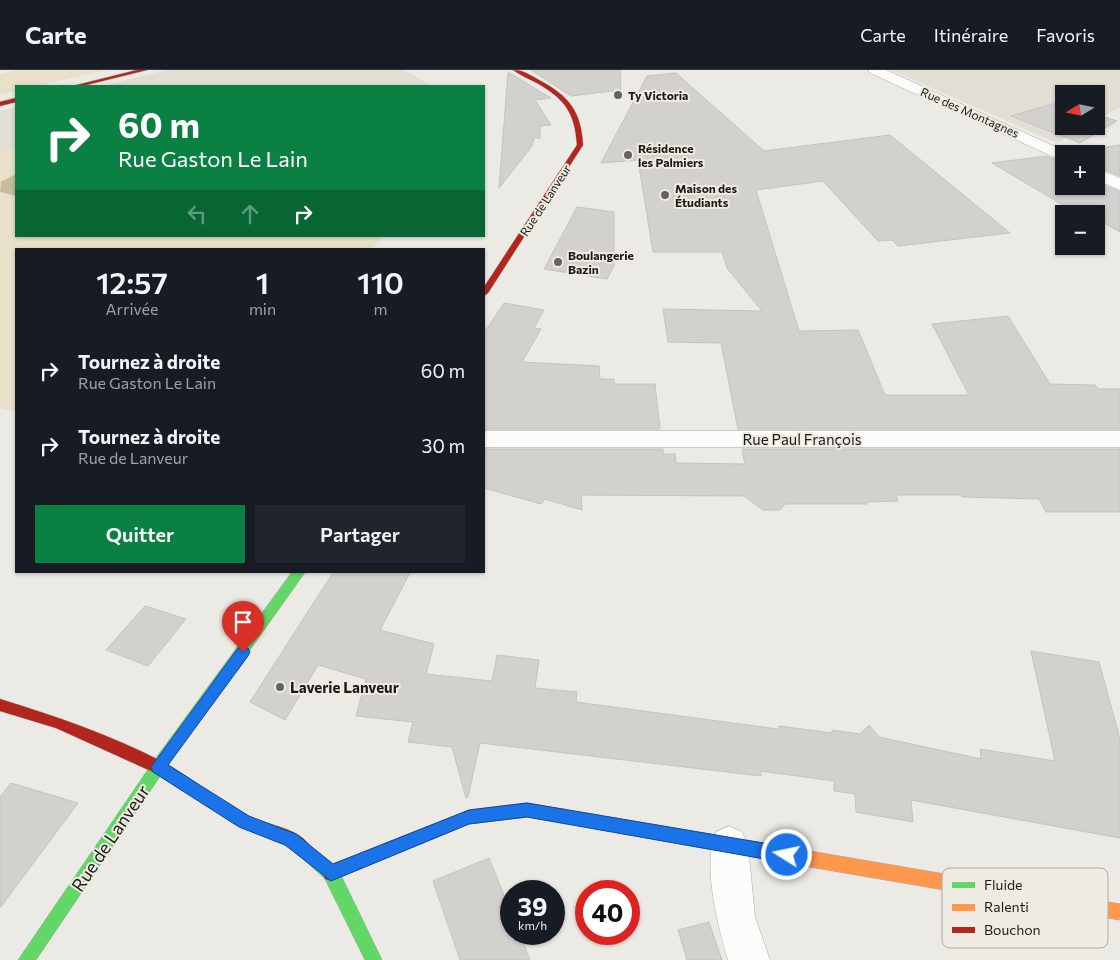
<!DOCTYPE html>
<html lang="fr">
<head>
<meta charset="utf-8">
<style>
	:root { --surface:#171b24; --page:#20242c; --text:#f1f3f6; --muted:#9ea1a6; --line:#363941; --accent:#0b8043 }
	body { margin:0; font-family:Commissioner,sans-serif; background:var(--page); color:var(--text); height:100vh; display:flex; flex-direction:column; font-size:19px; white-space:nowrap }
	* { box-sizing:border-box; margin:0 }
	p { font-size:16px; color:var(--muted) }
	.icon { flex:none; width:28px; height:28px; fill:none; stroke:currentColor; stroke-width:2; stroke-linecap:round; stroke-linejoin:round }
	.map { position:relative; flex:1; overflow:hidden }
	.sheet { position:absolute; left:15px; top:178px; width:470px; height:325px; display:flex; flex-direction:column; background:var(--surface); border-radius:0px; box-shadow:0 1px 4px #0004 }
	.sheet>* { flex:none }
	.top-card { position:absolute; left:15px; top:15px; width:470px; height:152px; border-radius:0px; box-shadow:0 1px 4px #0004; background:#0b8043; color:#fff; overflow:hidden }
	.needle { width:32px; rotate:260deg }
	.tools { position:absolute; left:1055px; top:15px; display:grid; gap:10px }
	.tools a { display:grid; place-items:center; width:50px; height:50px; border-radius:0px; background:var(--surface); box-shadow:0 1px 4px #0004; font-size:25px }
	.speed { position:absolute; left:500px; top:810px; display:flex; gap:10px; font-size:25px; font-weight:700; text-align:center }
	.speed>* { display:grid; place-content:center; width:65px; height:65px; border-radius:50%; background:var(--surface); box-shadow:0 1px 4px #0004; line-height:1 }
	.speed small { font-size:12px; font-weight:400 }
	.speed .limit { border:8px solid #d22; background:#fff; color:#111 }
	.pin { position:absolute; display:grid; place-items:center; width:42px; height:42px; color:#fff; margin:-51px -21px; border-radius:50% 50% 50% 0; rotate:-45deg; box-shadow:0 0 5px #0007 }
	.pin .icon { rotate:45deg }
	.me { position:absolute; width:55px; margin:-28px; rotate:280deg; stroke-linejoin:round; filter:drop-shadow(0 0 4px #0008) }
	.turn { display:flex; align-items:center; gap:18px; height:105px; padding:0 20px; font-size:22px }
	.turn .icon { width:65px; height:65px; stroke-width:2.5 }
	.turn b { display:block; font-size:35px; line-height:42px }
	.lanes { display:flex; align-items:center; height:48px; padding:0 20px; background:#0003; justify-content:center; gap:25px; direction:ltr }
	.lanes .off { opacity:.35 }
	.eta { display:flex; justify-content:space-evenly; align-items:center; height:85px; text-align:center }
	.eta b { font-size:30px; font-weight:600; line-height:35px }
	.action { display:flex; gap:10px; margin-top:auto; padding:10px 20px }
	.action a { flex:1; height:58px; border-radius:0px; background:var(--accent); color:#fff; font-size:20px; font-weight:600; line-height:58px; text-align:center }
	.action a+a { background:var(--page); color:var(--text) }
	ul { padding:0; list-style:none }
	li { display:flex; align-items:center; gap:15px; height:75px; padding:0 20px }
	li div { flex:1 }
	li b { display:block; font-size:19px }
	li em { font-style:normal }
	header { display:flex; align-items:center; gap:30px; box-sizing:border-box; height:70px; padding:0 25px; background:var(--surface); border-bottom:1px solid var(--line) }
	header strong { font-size:24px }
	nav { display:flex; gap:28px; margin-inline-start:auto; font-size:18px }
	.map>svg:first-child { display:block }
	.built { fill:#e1ded3 }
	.green { fill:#e8e0c8 }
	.water { fill:#c7bc9a }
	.building { fill:#d2d1cd; stroke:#c4c3c0 }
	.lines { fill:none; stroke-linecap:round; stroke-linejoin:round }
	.street-casing { stroke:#abaaa6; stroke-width:1 }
	.fast-casing { stroke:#abaaa6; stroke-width:1 }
	.slow-casing { stroke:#abaaa6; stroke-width:1 }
	.jam-casing { stroke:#abaaa6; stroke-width:1 }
	.street { fill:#fcfcfb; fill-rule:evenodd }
	.fast { fill:#63d668; fill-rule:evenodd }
	.slow { fill:#ff974d; fill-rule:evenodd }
	.jam { fill:#b3261e; fill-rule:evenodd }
	.route { fill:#1a73e8; stroke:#114b97 }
	.poi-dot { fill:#64635f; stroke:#eeebe2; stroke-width:2 }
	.labels { text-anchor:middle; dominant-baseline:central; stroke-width:4; stroke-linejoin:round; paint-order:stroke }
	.far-poi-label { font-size:12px; font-weight:bold; fill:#1b1a17; stroke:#eeebe2; text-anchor:start }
	.far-street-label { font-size:12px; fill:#1b1a17; stroke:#eeebe2 }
	.street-label { font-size:15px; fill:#1b1a17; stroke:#eeebe2 }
	.poi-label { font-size:15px; font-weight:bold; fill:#1b1a17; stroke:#eeebe2; text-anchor:start }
	.near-street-label { font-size:18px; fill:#1b1a17; stroke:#eeebe2 }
	.key { fill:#eeebe2; stroke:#afaca5; stroke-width:1 }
	.key-label { font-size:14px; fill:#1b1a17 }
</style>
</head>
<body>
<header>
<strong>Carte</strong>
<nav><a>Carte</a><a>Itinéraire</a><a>Favoris</a></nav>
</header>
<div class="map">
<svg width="1120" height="890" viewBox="0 0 1120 890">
	<rect width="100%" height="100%" fill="#ebeae5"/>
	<!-- built -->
	<g class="built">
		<path d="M 166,0 L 404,0 L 432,16 L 102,16 Z"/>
		<path d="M 891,0 L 1120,0 L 1120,37 L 1096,51 L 1096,24 L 1064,24 L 1064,56 L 1087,56 L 1057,73 Z"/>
		<path d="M 16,37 L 16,79 L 0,83 L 0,41 Z"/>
	</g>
	<!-- green -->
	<g class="green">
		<path d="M 18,0 L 106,0 L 36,16 L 16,16 L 16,21 L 0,25 L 0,4 Z"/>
		<path d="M 16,79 L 16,166 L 384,166 L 372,179 L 16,179 L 16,342 L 0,338 L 0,83 Z"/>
	</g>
	<!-- water -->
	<path class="water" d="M 16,104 L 16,126 L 0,122 L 1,112 Z"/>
	<!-- building -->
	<g class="building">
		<path d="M 531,0 L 620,0 L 621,20 L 571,26 Z"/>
		<path d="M 508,2 L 551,28 L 535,30 L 551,55 L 540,56 L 540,68 L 534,68 L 532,76 L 499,118 Z"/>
		<path d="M 676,3 L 764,81 L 890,65 L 1010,163 L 898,176 L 892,170 L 878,171 L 823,111 L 756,120 L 799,261 L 858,260 L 885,325 L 969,325 L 932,254 L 1008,246 L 1050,314 L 1095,315 L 1098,319 L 1120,319 L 1120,359 L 738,359 L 721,273 L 668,272 L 663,239 L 762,241 L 727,198 L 722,182 L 653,182 L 638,90 L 601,93 L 647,6 Z"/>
		<path d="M 1060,32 L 1064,33 L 1064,56 L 1096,56 L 1096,44 L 1117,51 L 1080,73 L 1011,46 Z"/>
		<path d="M 1120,75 L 1120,106 L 1096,96 L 1096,84 L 1071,82 Z"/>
		<path d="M 1046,86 L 1064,93 L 1064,116 L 1096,116 L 1096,112 L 1120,122 L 1120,162 L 1099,150 L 1096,151 L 1096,144 L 1078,144 L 992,93 Z"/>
		<path d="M 577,137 L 614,142 L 614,196 L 607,209 L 544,199 Z"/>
		<path d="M 504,233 L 544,240 L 534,258 L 541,259 L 522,292 L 599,296 L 600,309 L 614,309 L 614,314 L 655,314 L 660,359 L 484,359 L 484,263 Z"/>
		<path d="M 484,379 L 663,379 L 663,384 L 675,384 L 676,393 L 745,394 L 742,379 L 1120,379 L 1120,442 L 1046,442 L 1039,429 L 962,427 L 961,425 L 896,425 L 898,431 L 866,432 L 867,434 L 785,434 L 780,440 L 763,440 L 744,426 L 581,425 L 582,440 L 545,429 L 541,434 L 484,418 Z"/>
		<path d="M 334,501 L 411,501 L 380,560 L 434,574 L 426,604 L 492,611 L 497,585 L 539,590 L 535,618 L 577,622 L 576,632 L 778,659 L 779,656 L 832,663 L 832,660 L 860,664 L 869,655 L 879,667 L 981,689 L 980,679 L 1055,691 L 1031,581 L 1099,592 L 1120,669 L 1120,768 L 911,730 L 913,752 L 856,742 L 855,724 L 834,721 L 834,711 L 761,701 L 761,706 L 480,673 L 468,727 L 466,728 L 452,677 L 408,672 L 413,652 L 356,646 L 366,609 L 318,595 L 285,650 L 250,632 Z"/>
		<path d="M 145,536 L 186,549 L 148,596 L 106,580 Z"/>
		<path d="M 11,713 L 78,733 L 0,838 L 0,727 Z"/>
		<path d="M 489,788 L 511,842 L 511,864 L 520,864 L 530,890 L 460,890 L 433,811 Z"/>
		<path d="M 709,852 L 722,890 L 687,890 L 678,860 Z"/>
	</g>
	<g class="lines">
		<defs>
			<g id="street">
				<path d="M 868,0 L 886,0 L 1071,84 L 1064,84 L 1064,91 L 1058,89 L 870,3 Z"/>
				<path d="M 1096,98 L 1120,108 L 1120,120 L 1096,110 Z"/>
				<rect x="484" y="361" width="636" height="16"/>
				<path d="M 729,756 L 742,762 L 748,775 L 755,847 L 770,890 L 728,890 C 718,856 702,795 716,762 Z"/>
			</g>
			<g id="fast">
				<path d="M 293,501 L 306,501 L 163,702 L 36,890 L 18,890 L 153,692 Z"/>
				<path d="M 563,739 L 804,780 L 810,782 L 812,788 L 810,794 L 804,796 L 563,753 L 558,751 L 555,746 L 558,741 Z"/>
				<path d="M 304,772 L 309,775 L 337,797 L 382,890 L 365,890 L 325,809 L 299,785 L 296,780 L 299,775 Z"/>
			</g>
			<path id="slow" d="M 804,780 L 1120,834 L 1120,850 L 804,796 L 798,794 L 796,788 L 798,782 Z"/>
			<g id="jam">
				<path d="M 137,0 L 147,0 L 82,16 L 73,16 Z"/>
				<path d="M 513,0 C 523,0 530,5 539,10 C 569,26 581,41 583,75 L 488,223 L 484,226 L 484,217 L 577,75 C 575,43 565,29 537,13 C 529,9 520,5 513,0 Z"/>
				<path d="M 16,28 L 16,32 L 0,36 L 0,32 Z"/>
				<path d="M 0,629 C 55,646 111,665 163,692 C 193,708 219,732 250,747 C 269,756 303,758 312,780 L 309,785 L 304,788 L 285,775 L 240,757 L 153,702 L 56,658 L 0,641 Z"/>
				<path d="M 527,733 L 563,739 L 568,741 L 571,746 L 568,751 L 563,753 L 527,747 L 469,754 L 331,811 L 325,809 L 323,803 L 325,797 L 469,740 Z"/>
			</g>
		</defs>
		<!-- street casing -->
		<use href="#street" class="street-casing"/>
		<!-- fast casing -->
		<use href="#fast" class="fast-casing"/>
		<!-- slow casing -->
		<use href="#slow" class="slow-casing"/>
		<!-- jam casing -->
		<use href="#jam" class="jam-casing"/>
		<!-- street -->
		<use href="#street" class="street"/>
		<!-- fast -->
		<use href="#fast" class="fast"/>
		<!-- slow -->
		<use href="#slow" class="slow"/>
		<!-- jam -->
		<use href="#jam" class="jam"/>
	</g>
	<!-- route -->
	<path class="route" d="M 243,576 L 248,578 L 250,582 L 248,586 L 168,695 L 249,746 L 296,764 L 333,794 L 469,740 L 527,733 L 787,777 L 793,779 L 795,785 L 793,790 L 787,793 L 527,747 L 469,754 L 331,811 L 285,775 L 239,757 L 153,702 L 151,697 L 238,578 Z"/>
	<!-- markers -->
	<g class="poi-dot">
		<circle cx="618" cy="25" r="5"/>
		<circle cx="628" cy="85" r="5"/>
		<circle cx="665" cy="125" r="5"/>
		<circle cx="558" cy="192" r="5"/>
		<circle cx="280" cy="617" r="5"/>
	</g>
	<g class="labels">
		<!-- far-poi labels -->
		<g class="far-poi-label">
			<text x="628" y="25">Ty Victoria</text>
			<text x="638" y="78">Résidence<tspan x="638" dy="14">les Palmiers</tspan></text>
			<text x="675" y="118">Maison des<tspan x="675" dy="14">Étudiants</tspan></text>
			<text x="568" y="185">Boulangerie<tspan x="568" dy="14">Bazin</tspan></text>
		</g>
		<!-- far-street labels -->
		<g class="far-street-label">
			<text transform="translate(970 42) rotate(24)">Rue des Montagnes</text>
			<text transform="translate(545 130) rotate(-57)">Rue de Lanveur</text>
		</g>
		<!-- street labels -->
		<g class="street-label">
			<text x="802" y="369">Rue Paul François</text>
		</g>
		<!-- poi labels -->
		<g class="poi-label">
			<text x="290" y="617">Laverie Lanveur</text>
		</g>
		<!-- near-street labels -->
		<g class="near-street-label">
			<text transform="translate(110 768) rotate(-56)">Rue de Lanveur</text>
		</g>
	</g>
	<!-- legend -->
	<rect x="942" y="798" width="166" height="80" rx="8" class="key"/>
	<rect x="952" y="812" width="23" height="6" fill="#63d668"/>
	<rect x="952" y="834" width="23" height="7" fill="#ff974d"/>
	<rect x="952" y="857" width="23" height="6" fill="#b3261e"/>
	<g class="key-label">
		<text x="984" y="820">Fluide</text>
		<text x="984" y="842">Ralenti</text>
		<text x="984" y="865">Bouchon</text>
	</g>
</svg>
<div class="tools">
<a><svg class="needle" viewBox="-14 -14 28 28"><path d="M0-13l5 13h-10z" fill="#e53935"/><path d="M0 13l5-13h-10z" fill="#9ea1a6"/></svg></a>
<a>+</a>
<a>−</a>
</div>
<div class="speed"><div>39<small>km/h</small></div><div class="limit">40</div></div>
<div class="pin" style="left:243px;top:582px;background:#d93025"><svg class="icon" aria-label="arrive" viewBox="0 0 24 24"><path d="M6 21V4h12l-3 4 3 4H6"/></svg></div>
<svg class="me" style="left:787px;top:785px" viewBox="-20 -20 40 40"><circle r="17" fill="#1a73e8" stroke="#fff" stroke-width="3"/><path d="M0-11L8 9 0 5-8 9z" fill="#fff"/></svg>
<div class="top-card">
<div class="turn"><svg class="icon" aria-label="right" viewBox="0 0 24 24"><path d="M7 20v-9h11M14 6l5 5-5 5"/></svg><div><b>60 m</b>Rue Gaston Le Lain</div></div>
<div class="lanes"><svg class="icon off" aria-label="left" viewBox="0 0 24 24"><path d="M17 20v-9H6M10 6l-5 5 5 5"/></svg><svg class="icon off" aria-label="ahead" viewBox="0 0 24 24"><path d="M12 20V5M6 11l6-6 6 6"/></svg><svg class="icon" aria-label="right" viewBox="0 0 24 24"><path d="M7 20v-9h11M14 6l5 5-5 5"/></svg></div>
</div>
<section class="sheet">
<div class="eta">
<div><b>12:57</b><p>Arrivée</p></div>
<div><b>1</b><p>min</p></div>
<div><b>110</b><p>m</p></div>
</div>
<ul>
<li><svg class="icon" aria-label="right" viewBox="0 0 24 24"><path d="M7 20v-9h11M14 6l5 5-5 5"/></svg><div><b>Tournez à droite</b><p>Rue Gaston Le Lain</p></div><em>60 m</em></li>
<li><svg class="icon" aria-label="right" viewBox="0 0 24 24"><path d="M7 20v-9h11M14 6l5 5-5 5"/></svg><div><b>Tournez à droite</b><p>Rue de Lanveur</p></div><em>30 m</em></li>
</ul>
<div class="action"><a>Quitter</a><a>Partager</a></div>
</section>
</div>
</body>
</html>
